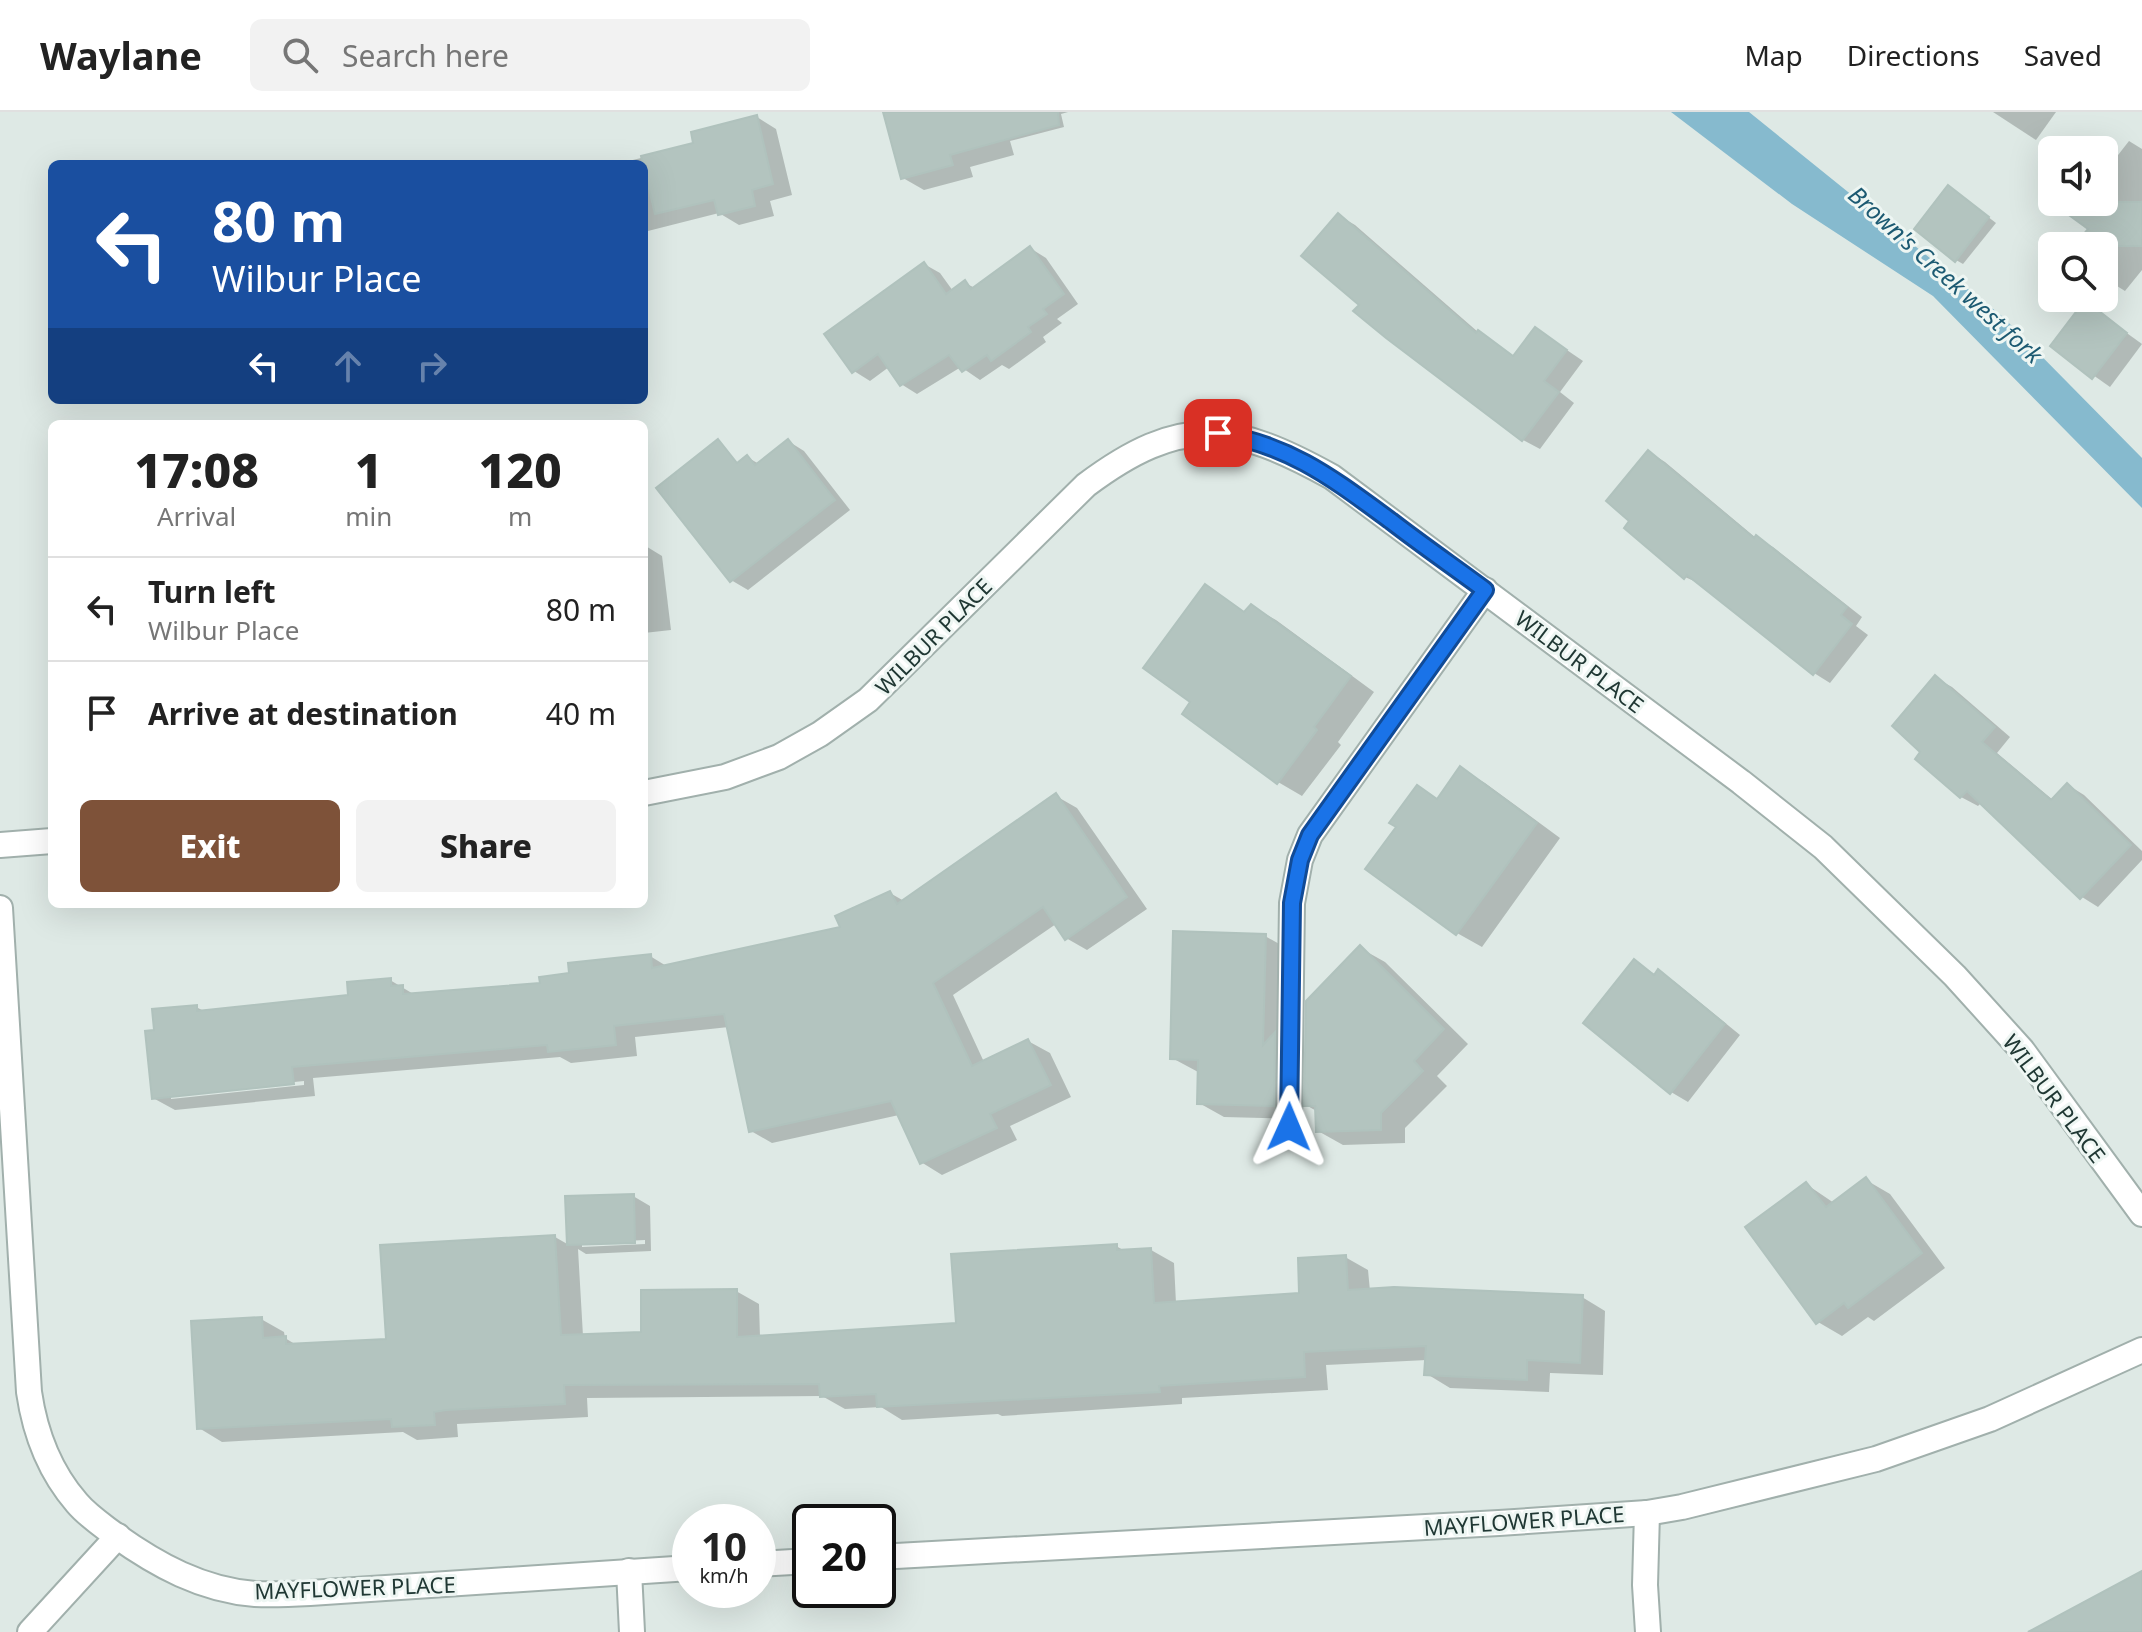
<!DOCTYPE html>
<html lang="en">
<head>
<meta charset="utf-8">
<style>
	:root { --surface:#fff; --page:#f2f2f2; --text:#222; --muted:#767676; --line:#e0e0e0; --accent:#7e5239 }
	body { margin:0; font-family:"Noto Sans",sans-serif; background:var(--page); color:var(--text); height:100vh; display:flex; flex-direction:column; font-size:30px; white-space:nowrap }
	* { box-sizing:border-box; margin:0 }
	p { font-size:26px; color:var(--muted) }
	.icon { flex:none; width:44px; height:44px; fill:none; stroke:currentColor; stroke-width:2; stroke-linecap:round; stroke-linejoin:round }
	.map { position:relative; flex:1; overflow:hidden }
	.details { position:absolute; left:48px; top:308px; width:600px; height:488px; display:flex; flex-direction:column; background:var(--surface); border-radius:12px; box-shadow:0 8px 32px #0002 }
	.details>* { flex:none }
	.banner { position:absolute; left:48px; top:48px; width:600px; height:244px; border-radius:12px; box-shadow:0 8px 32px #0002; background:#1a4fa0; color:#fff; overflow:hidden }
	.tools { position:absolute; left:2038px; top:24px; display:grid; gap:16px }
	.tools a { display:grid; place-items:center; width:80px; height:80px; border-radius:12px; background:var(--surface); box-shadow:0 8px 32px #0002; font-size:40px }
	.speed { position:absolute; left:672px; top:1392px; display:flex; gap:16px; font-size:40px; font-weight:700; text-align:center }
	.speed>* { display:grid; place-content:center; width:104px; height:104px; border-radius:50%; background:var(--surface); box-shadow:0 8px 32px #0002; line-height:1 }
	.speed small { font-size:20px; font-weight:400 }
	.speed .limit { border:4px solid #111; border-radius:12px; background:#fff; color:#111 }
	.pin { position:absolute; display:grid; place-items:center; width:68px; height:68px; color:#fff; margin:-34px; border-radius:16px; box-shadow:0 4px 12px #0006 }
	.me { position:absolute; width:88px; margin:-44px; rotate:1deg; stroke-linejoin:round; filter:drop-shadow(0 0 6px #0008) }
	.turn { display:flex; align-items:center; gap:28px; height:168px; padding:0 32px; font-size:36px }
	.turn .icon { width:104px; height:104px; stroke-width:2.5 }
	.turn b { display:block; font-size:56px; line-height:68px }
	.lanes { display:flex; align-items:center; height:76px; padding:0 32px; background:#0003; justify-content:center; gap:40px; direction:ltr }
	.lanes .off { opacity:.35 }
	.eta { display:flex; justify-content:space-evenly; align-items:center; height:136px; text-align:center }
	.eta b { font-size:48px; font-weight:800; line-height:56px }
	.action { display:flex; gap:16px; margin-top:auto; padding:16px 32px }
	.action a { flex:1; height:92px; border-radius:12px; background:var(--accent); color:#fff; font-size:32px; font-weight:800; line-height:92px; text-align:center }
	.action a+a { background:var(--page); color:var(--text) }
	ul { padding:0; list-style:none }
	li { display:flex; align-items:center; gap:24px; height:104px; padding:0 32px; border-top:2px solid var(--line) }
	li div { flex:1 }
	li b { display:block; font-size:30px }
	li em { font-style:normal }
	header { display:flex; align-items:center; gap:48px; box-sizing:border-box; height:112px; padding:0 40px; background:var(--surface); border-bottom:2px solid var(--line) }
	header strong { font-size:38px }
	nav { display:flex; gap:44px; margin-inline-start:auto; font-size:28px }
	.search { width:560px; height:72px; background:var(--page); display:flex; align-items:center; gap:20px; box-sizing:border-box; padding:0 28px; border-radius:12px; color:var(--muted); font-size:30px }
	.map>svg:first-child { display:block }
	.water { fill:#86bace }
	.shadow { fill:#0003; fill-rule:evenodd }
	.building { fill:#b3c4bf; stroke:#b0c2bd; stroke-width:2 }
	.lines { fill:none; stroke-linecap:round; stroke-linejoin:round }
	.service-casing { stroke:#a1b0ac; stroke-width:28 }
	.minor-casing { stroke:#a1b0ac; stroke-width:28 }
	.service { stroke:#fff; stroke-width:24 }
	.minor { stroke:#fff; stroke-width:24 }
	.route-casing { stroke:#114b97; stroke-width:20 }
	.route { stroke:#1a73e8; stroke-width:14 }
	.labels { text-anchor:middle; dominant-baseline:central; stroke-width:6; stroke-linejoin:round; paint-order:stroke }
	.street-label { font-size:22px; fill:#203834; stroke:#eef6f3 }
	.water-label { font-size:24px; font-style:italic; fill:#1c5a72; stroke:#eef6f3 }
</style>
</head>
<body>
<header>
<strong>Waylane</strong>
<div class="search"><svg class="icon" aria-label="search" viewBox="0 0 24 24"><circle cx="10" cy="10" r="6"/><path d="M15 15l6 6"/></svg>Search here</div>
<nav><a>Map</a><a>Directions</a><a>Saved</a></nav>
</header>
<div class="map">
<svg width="2142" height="1520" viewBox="0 0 2142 1520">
	<rect width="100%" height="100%" fill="#dee9e5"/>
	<!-- water -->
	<path class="water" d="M 1671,0 L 1749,0 L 2003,205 L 2142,346 L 2142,396 L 1933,184 L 1792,92 Z"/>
	<!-- shadow -->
	<g class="shadow">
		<path d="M 885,0 L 1068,0 L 1061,2 L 1064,15 L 1010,29 L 1014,43 L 970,55 L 973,65 L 924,78 L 903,66 Z"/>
		<path d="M 1993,0 L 2056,0 L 2036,28 Z"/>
		<path d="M 757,5 L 776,17 L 792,83 L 770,89 L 774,104 L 739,113 L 719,101 L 644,120 L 644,52 L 616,52 L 695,33 Z"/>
		<path d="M 2129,29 L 2142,37 L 2142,158 L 2125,179 L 2104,166 L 2104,134 L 2077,134 L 2090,116 L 2082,90 L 2104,90 L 2104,61 Z"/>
		<path d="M 1956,80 L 1996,111 L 1963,152 L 1956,148 Z"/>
		<path d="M 1338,103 L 1355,113 L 1478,220 L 1515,245 L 1536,217 L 1583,249 L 1560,280 L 1574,291 L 1540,337 L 1523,328 L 1387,225 L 1362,193 Z"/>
		<path d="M 1030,136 L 1046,146 L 1078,192 L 1057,207 L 1062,211 L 1043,225 L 1046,230 L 1009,257 L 1002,253 L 980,268 L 961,255 L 917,282 L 901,272 L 889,255 L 870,269 L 854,259 L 924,152 L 940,161 L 953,179 L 965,171 L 975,176 Z"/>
		<path d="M 2085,191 L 2142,232 L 2110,275 L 2052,234 Z"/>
		<path d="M 788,329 L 804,339 L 850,398 L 748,478 L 731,468 L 747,345 L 759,352 Z"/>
		<path d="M 1649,340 L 1665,350 L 1756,426 L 1773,435 L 1862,505 L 1856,514 L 1868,523 L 1830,571 L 1814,561 L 1703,473 L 1685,465 L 1632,408 Z"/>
		<path d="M 644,433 L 662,444 L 671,518 L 644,521 Z"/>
		<path d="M 1205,475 L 1246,501 L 1251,494 L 1276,508 L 1374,580 L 1338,630 L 1341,633 L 1302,684 L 1278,670 L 1193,590 Z"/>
		<path d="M 1936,566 L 1952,575 L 2010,625 L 1997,641 L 2053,688 L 2068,673 L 2084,683 L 2142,739 L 2142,748 L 2098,795 L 2082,785 L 1982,690 L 1978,694 L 1961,685 L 1917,646 L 1923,640 Z"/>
		<path d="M 1461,657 L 1485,671 L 1560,726 L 1482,835 L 1457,821 L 1368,757 L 1398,715 L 1418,676 L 1439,688 Z"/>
		<path d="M 1056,684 L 1077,696 L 1147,797 L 1087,838 L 1066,826 L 1056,812 L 953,883 L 984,950 L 1028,929 L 1050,941 L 1071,985 L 1010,1014 L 1017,1028 L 942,1063 L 921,1050 L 899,1003 L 772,1031 L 751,1019 L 729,915 L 635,925 L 637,944 L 571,951 L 560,945 L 313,966 L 315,984 L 175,998 L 153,986 L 156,920 L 196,895 L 206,900 L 350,885 L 390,868 L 415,883 L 542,873 L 571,863 L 650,844 L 668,855 L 843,817 L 890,781 L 904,789 ZM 304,969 L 304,973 L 171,987 L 171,983 Z"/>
		<path d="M 1265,824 L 1290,838 L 1298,1007 L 1224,1005 L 1199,991 L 1200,961 L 1172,946 Z"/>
		<path d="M 1360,836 L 1385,850 L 1468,932 L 1437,964 L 1447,974 L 1405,1016 L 1405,1031 L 1343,1033 L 1318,1019 L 1318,1000 L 1306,993 Z"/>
		<path d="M 1635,850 L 1656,863 L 1659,860 L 1675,870 L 1740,923 L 1688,990 L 1671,980 Z"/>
		<path d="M 1866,1068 L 1890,1082 L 1945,1156 L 1874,1209 L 1868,1205 L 1842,1224 L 1818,1210 L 1806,1072 L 1834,1091 Z"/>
		<path d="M 633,1084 L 650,1094 L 651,1139 L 586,1142 L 578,1137 L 583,1224 L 643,1222 L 736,1179 L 759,1192 L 760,1225 L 959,1213 L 1116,1134 L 1125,1139 L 1151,1138 L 1174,1151 L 1176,1191 L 1301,1183 L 1345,1145 L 1368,1158 L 1370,1179 L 1582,1185 L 1605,1199 L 1603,1263 L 1550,1261 L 1549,1280 L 1450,1276 L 1427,1262 L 1427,1248 L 1326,1253 L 1328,1278 L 1182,1286 L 1182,1292 L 1002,1304 L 998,1302 L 902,1308 L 881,1295 L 845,1297 L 822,1284 L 587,1286 L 588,1305 L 457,1312 L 458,1325 L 417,1328 L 403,1320 L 222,1330 L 199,1316 L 261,1207 L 284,1220 L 285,1226 L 298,1234 L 388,1229 L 555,1125 L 569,1133 ZM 645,1128 L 645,1132 L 582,1135 L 582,1131 Z"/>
	</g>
	<!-- building -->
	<g class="building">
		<path d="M 883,0 L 1058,0 L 1059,13 L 950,43 L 953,53 L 901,67 Z"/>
		<path d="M 757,3 L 773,72 L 752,78 L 755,94 L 718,103 L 714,88 L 655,102 L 641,44 L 693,31 L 691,20 Z"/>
		<path d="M 1948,73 L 1989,105 L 1955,150 L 1914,117 Z"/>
		<path d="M 2051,90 L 2142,90 L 2142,134 L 2074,134 L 2088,117 Z"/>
		<path d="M 1338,101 L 1476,221 L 1478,218 L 1513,244 L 1535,215 L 1567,238 L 1544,269 L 1559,280 L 1522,329 L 1386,226 L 1353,199 L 1359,193 L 1301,144 Z"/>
		<path d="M 1030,134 L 1064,182 L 1043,197 L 1047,202 L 1028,215 L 1031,220 L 991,249 L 987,243 L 962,260 L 949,243 L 900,274 L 878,242 L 852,261 L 824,222 L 924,150 L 946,182 L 965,168 L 971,177 Z"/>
		<path d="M 2085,188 L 2127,221 L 2092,267 L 2050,234 Z"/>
		<path d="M 718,327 L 737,351 L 747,343 L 755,353 L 788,327 L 835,388 L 730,470 L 656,376 Z"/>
		<path d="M 1648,338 L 1754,426 L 1756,423 L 1847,495 L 1841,503 L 1852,512 L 1813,563 L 1687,463 L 1684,467 L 1624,416 L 1629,409 L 1606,389 Z"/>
		<path d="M 1205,472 L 1244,500 L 1251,492 L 1351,564 L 1314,615 L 1317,618 L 1277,672 L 1182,602 L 1190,590 L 1143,556 Z"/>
		<path d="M 1935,563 L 1995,615 L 1982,630 L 2051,688 L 2067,671 L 2131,733 L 2080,787 L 1967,679 L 1960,686 L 1915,647 L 1920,640 L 1892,614 Z"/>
		<path d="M 1460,654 L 1537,711 L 1456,823 L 1365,757 L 1396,715 L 1389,711 L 1417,673 L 1437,687 Z"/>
		<path d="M 1056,681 L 1127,785 L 1065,828 L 1043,795 L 933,871 L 972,954 L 1028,927 L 1051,973 L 990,1002 L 997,1016 L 920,1052 L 891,989 L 749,1020 L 724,902 L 614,914 L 616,933 L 548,940 L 547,933 L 292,955 L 294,972 L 152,987 L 145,919 L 154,918 L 152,897 L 197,893 L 197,899 L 348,883 L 347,870 L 391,866 L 391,874 L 403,873 L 403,882 L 540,871 L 539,865 L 569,861 L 568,851 L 651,842 L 652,856 L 840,815 L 835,804 L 890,779 L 897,792 Z"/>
		<path d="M 1173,819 L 1266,822 L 1263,933 L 1275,920 L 1274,994 L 1197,992 L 1198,948 L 1170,947 Z"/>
		<path d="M 1360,833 L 1444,917 L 1414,949 L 1423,959 L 1381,1001 L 1381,1018 L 1316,1020 L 1315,994 L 1304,994 L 1306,889 Z"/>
		<path d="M 1634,847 L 1654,863 L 1658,857 L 1725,912 L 1670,982 L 1583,911 Z"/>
		<path d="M 1866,1065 L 1922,1141 L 1848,1196 L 1844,1191 L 1816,1212 L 1745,1115 L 1806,1070 L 1826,1095 Z"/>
		<path d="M 634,1082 L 635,1131 L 567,1133 L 565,1084 Z"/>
		<path d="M 555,1123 L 561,1223 L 641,1220 L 641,1178 L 737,1177 L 737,1225 L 956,1211 L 951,1142 L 1117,1132 L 1117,1138 L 1151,1136 L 1154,1191 L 1299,1181 L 1298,1146 L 1346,1143 L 1348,1178 L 1394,1175 L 1583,1183 L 1580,1251 L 1527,1248 L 1527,1268 L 1424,1263 L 1426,1234 L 1304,1240 L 1305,1265 L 1159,1274 L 1160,1280 L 877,1295 L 876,1282 L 820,1285 L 819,1272 L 564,1273 L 565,1292 L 446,1298 L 434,1300 L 435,1313 L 392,1315 L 391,1307 L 197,1317 L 191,1209 L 262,1205 L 263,1226 L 286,1224 L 286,1232 L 386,1227 L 380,1133 Z"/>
		<path d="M 2142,1459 L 2142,1520 L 2028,1520 Z"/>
	</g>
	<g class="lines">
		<defs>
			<g id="service">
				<path d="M 1289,1015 L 1292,791 L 1300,748 L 1310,723 L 1485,478"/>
				<path d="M 629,1459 L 632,1520"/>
			</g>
			<g id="minor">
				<path d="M 644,681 L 725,665 L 779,645 L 820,622 L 868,588 L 1086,373 C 1181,302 1233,310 1332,365 L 1741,670 L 1823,735 L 1955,864 L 2022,938 L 2142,1102"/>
				<path d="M 0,733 L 52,729"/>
				<path d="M 0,796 L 29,1280 C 35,1321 50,1360 77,1391 C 88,1404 102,1413 115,1423 C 157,1453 202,1478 255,1482 C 273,1483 292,1482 310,1481 L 690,1456"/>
				<path d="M 1647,1401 L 1645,1473 L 1648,1520"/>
				<path d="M 878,1445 L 1499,1411 L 1647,1401 L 1682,1395 L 1876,1347 L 1990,1307 L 2142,1238"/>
				<path d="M 758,1452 L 810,1449"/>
				<path d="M 30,1520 L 118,1424"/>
			</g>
		</defs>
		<!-- service casing -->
		<use href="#service" class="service-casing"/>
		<!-- minor casing -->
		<use href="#minor" class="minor-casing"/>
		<!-- service -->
		<use href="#service" class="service"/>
		<!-- minor -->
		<use href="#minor" class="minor"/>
	</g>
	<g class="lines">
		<defs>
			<path id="route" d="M 1218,321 C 1292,334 1332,366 1391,409 C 1422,433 1454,455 1485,478 L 1310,723 L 1300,748 L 1292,791 L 1289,1015"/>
		</defs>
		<!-- route casing -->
		<use href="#route" class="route-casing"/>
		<!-- route -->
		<use href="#route" class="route"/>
	</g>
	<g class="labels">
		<!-- street labels -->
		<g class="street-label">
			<text transform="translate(933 524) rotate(-45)">WILBUR PLACE</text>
			<text transform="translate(1580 549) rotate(37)">WILBUR PLACE</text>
			<text transform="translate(2055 986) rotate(53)">WILBUR PLACE</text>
			<text transform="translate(1524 1408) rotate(-4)">MAYFLOWER PLACE</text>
			<text transform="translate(355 1475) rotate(-2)">MAYFLOWER PLACE</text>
		</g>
		<!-- water labels -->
		<g class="water-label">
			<text transform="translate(1946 162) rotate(42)">Brown's Creek west fork</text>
		</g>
	</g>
</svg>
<div class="tools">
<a><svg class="icon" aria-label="sound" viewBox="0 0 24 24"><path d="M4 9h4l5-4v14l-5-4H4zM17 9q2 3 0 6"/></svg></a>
<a><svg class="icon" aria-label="search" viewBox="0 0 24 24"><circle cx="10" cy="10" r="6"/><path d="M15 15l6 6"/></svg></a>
</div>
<div class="speed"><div>10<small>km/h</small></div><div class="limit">20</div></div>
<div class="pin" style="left:1218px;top:321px;background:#d93025"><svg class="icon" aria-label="arrive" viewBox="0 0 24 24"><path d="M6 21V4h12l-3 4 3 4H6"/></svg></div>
<svg class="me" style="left:1289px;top:1015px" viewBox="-20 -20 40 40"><path d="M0-17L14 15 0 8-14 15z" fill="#1a73e8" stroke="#fff" stroke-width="4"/></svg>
<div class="banner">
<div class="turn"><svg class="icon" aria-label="left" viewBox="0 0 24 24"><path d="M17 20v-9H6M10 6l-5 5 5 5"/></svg><div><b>80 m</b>Wilbur Place</div></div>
<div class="lanes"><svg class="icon" aria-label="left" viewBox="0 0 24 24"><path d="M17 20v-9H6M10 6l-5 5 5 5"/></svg><svg class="icon off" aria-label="ahead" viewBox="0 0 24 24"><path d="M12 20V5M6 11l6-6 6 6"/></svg><svg class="icon off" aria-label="right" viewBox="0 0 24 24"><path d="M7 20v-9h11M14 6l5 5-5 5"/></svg></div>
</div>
<section class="details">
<div class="eta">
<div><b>17:08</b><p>Arrival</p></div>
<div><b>1</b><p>min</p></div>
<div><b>120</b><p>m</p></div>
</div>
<ul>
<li><svg class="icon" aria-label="left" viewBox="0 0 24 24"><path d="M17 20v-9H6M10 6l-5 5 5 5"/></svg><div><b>Turn left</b><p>Wilbur Place</p></div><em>80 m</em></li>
<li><svg class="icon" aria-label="arrive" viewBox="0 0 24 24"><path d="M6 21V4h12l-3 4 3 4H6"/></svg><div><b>Arrive at destination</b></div><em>40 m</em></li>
</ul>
<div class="action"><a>Exit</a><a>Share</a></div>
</section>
</div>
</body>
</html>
